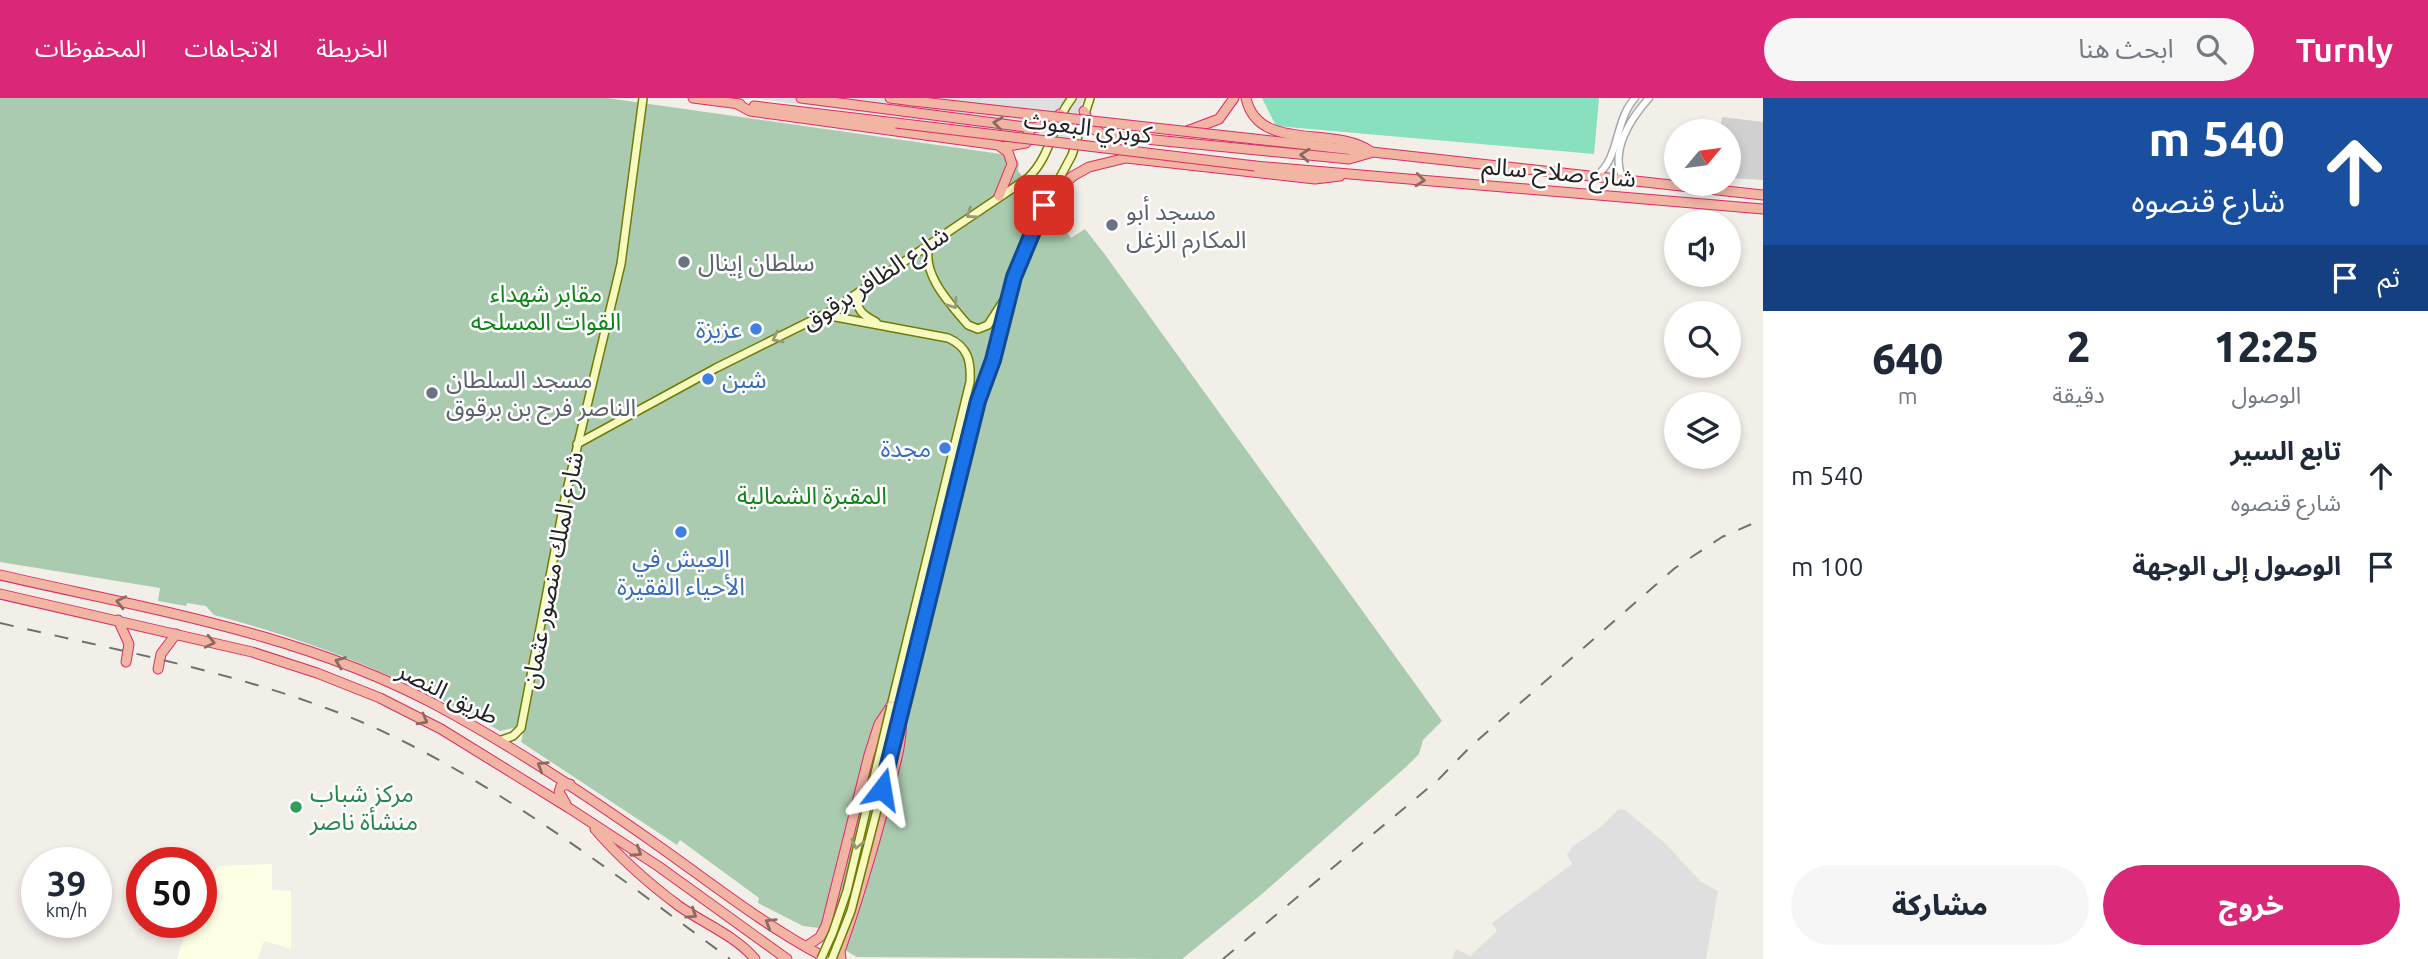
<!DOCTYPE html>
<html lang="ar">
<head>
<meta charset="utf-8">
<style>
	:root { --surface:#fff; --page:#f6f6f7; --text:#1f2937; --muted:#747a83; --accent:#db2777 }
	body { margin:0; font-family:Ubuntu,"Noto Sans Arabic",sans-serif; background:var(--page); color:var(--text); direction:rtl; height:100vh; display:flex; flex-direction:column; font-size:26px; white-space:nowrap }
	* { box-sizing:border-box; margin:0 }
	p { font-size:23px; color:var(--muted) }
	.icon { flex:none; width:38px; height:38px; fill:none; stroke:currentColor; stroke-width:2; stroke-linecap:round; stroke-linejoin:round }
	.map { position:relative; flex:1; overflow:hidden; direction:ltr }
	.drawer { display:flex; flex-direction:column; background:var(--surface); width:665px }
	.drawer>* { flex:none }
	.hud { background:#1a4fa0; color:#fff; overflow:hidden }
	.needle { width:46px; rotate:61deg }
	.controls { position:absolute; left:1664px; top:21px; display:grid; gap:14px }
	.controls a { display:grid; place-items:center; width:77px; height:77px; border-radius:50%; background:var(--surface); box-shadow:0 4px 10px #0003; font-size:35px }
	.speed { position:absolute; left:21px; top:749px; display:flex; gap:14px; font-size:35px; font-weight:700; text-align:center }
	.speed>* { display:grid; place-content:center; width:91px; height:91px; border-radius:50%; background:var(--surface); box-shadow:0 4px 10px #0003; line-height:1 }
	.speed small { font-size:18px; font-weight:400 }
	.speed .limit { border:10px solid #d22; background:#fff; color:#111 }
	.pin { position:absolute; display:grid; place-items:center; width:60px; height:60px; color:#fff; margin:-30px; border-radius:14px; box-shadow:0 4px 10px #0006 }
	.me { position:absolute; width:77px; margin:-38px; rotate:14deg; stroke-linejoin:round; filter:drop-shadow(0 0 5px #0008) }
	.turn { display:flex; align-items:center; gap:24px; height:147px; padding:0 28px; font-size:32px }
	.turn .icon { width:91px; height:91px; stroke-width:2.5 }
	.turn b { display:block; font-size:49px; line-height:60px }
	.then { display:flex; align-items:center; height:66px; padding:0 28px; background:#0003; gap:14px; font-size:26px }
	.eta { display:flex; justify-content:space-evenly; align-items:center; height:119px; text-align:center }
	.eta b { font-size:42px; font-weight:800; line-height:49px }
	.button { display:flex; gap:14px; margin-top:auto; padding:14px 28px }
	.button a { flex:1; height:80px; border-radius:42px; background:var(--accent); color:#fff; font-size:28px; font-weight:800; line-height:80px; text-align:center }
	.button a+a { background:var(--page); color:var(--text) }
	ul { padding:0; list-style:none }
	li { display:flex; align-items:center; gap:21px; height:91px; padding:0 28px }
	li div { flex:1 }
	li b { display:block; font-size:26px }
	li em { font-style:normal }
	header { display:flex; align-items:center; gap:42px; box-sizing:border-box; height:98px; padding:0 35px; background:var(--accent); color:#fff }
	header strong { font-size:33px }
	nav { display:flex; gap:38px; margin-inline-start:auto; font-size:24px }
	.search { width:490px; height:63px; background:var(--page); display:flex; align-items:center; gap:18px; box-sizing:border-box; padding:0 24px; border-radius:38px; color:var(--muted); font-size:26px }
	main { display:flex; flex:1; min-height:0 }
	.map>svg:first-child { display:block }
	.residential { fill:#e0dfdf }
	.education { fill:#ffffe5 }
	.religious { fill:#d0d0d0 }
	.cemetery { fill:#aacbaf }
	.pitch { fill:#88e0be }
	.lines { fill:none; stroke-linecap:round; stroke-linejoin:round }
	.tertiary-casing { stroke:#a9a9a9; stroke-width:9 }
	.secondary-casing { stroke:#707d05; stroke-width:10 }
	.trunk-casing { stroke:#dc2a67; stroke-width:11 }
	.tertiary { stroke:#fff; stroke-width:6 }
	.secondary { stroke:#f7fabf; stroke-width:7 }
	.trunk { stroke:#f2b4a3; stroke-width:9 }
	.rail { stroke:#707070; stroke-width:2; stroke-dasharray:14 14; stroke-linecap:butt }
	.secondary-bridge-casing { stroke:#707d05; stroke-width:10; stroke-linecap:butt }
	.trunk-bridge-casing { stroke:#dc2a67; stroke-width:11; stroke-linecap:butt }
	.secondary-bridge { stroke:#f7fabf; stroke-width:7 }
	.trunk-bridge { stroke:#f2b4a3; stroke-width:9 }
	.oneway { stroke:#8a6b62 }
	.oneway2 { stroke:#979978 }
	.route-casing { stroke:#114b97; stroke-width:18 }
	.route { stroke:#1a73e8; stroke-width:12 }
	.worship-dot { fill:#6b7280; stroke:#fff; stroke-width:2.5 }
	.shop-dot { fill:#3f7fe0; stroke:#fff; stroke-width:2.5 }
	.leisure-dot { fill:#2e9e5b; stroke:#fff; stroke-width:2.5 }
	.labels { text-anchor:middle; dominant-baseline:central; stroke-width:5; stroke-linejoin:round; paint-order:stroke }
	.street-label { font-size:24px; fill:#222; stroke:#fff }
	.worship-label { font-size:24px; fill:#5b616d; stroke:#fff; text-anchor:start }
	.park-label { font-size:24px; fill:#0c8416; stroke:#fff }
	.shop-label { font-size:24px; fill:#366cbe; stroke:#fff; text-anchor:end }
	.leisure-label { font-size:24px; fill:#27864d; stroke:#fff; text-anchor:start }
</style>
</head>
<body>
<header>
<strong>Turnly</strong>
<div class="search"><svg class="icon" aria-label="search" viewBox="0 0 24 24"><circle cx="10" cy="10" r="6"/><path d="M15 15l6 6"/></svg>ابحث هنا</div>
<nav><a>الخريطة</a><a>الاتجاهات</a><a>المحفوظات</a></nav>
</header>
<main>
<section class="drawer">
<div class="hud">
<div class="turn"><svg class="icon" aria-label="ahead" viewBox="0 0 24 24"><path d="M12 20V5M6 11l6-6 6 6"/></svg><div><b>540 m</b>شارع قنصوه</div></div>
<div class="then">ثم<svg class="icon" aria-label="arrive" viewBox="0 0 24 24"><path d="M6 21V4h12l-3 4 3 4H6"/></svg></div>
</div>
<div class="eta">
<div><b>12:25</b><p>الوصول</p></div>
<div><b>2</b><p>دقيقة</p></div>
<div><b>640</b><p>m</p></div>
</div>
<ul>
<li><svg class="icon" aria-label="ahead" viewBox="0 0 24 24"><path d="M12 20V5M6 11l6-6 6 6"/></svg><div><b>تابع السير</b><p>شارع قنصوه</p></div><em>540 m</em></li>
<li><svg class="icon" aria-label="arrive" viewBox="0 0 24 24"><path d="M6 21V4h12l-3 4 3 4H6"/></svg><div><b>الوصول إلى الوجهة</b></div><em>100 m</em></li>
</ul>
<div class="button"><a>خروج</a><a>مشاركة</a></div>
</section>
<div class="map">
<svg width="1763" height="861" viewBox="0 0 1763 861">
	<rect width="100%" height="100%" fill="#f2efe9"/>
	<!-- residential -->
	<g class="residential">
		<path d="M 752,0 L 1084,0 L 1068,41 Z"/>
		<path d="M 1619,711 L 1625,712 L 1666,746 L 1700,783 L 1718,793 L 1706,861 L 1452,861 L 1456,851 L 1470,858 L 1497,833 L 1492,825 L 1572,766 L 1567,757 L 1572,749 L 1598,731 Z"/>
	</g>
	<!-- education -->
	<path class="education" d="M 272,766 L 272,792 L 291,793 L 291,851 L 264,843 L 258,861 L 177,861 L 189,824 L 201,824 L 202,789 L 219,768 Z"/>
	<!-- religious -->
	<path class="religious" d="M 1722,19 L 1763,24 L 1763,82 L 1729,80 L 1729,33 L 1720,33 Z"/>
	<!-- cemetery -->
	<path class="cemetery" d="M 0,0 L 607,0 L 1015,58 L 1019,65 L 1018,73 L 1071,140 L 1085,131 L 1106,158 L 1442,623 L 1423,642 L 1419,656 L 1406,669 L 1262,796 L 1182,861 L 857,859 L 843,851 L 842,846 L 819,830 L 803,828 L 758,805 L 759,800 L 680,742 L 677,747 L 521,644 L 523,636 L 513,630 L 500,633 C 404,580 320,545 214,517 L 206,508 L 187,505 L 186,508 L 158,503 L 160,490 L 0,464 Z"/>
	<!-- pitch -->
	<path class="pitch" d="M 1262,0 L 1598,0 L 1599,1 L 1594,56 L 1276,28 Z"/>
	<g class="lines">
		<defs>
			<g id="tertiary">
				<path d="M 1596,78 C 1620,61 1614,23 1635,0"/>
				<path d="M 1623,81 C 1609,53 1631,20 1649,0"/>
			</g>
			<g id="secondary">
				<path d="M 1022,84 L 1034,86 L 1039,94 L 1033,113 L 1032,131"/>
				<path d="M 930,146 C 919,174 951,207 968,227 L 978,231 L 988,227 L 1006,199"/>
				<path d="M 858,196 C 855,212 863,217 876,224"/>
				<path d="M 825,217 L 948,240 C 969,249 971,264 970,284 L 891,608"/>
				<path d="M 577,346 L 716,270 L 831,213 L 1028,80 C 1052,57 1052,25 1072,0"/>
				<path d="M 499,643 L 513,638 L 521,630 L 565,400 L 621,166 L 643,0"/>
				<path d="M 888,669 L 978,303 L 993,262 L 1014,179 L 1032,132 L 1072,57 L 1090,0"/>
			</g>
			<g id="trunk">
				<path d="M 693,0 L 740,6"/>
				<path d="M 801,0 L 1033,30 L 1048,26 L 1060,16"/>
				<path d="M 890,0 L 913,3"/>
				<path d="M 1246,0 C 1258,55 1333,27 1370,53"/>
				<path d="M 737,6 L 750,13 L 998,47 L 1008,54 L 1012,66 L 999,98"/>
				<path d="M 754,8 L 896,25"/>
				<path d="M 1084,13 L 1090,29 L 1104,37 L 1349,61 L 1370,55"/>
				<path d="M 1187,33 L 1219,21 L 1234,0"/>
				<path d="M 1254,41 L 1763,97"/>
				<path d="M 1002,49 L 1026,45 L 1030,39 L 1027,29"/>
				<path d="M 1255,68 L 1763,111"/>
				<path d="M 1050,98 L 1073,78 L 1089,69 L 1126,60 L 1315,81 L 1340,78"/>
				<path d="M 0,477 C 148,511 301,535 436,607 C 514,649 588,698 660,749 C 715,788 768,830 828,861"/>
				<path d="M 0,496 L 252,554 L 317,575 L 380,600 L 441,631 L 569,710 L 658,768 L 787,861"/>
				<path d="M 118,522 L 129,546 L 126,564"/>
				<path d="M 158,571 L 161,556 L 176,536"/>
				<path d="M 566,706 L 559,694 L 561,688 L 570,686"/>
				<path d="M 595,731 C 620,760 648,785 679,808 C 703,825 736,838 755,861"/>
				<path d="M 807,848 L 820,839 L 826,828 L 869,657 L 879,626 L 891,608"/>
				<path d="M 841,861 L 840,853 C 858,802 873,751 887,698 C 894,671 904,642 901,613"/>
			</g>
		</defs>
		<!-- tertiary casing -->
		<use href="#tertiary" class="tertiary-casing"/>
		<!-- secondary casing -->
		<use href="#secondary" class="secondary-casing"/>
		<!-- trunk casing -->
		<use href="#trunk" class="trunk-casing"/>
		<!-- tertiary -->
		<use href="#tertiary" class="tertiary"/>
		<!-- secondary -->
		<use href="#secondary" class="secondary"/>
		<!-- trunk -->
		<use href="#trunk" class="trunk"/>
		<!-- rail -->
		<g class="rail">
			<path d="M 0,525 C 116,552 236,574 347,618 C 482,672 613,775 730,861"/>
			<path d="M 1223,861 L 1438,682 L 1471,648 L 1675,470 L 1722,439 L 1763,421"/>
		</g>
		<defs>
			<g id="secondary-bridge">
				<path d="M 821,861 L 833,834 L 847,793 L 891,608"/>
				<path d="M 832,861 L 851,813 L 888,669"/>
			</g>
			<g id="trunk-bridge">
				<path d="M 913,3 L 1254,41"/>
				<path d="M 896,25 L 1255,68"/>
			</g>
		</defs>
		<!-- secondary-bridge casing -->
		<use href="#secondary-bridge" class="secondary-bridge-casing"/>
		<!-- trunk-bridge casing -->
		<use href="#trunk-bridge" class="trunk-bridge-casing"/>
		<!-- secondary-bridge -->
		<use href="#secondary-bridge" class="secondary-bridge"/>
		<!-- trunk-bridge -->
		<use href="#trunk-bridge" class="trunk-bridge"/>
	</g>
	<!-- one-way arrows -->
	<defs><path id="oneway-chevron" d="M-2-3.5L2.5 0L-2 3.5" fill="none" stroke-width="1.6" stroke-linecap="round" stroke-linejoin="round" transform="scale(1.75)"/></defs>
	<g class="oneway">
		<use href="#oneway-chevron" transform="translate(998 25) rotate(-173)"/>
		<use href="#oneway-chevron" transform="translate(1305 57) rotate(-175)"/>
		<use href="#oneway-chevron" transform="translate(1420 82) rotate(6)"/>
		<use href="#oneway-chevron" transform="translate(121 504) rotate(-167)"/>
		<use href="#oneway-chevron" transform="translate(210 544) rotate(13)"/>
		<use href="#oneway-chevron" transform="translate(340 564) rotate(-159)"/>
		<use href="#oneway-chevron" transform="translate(423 622) rotate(28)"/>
		<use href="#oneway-chevron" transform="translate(542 668) rotate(-148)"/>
		<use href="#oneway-chevron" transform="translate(637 754) rotate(33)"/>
		<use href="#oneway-chevron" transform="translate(692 816) rotate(34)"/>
		<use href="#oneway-chevron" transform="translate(770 825) rotate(-148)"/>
	</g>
	<g class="oneway2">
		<use href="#oneway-chevron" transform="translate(971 116) rotate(145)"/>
		<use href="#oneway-chevron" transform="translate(953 206) rotate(55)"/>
		<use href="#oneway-chevron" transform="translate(777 240) rotate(154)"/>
		<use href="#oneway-chevron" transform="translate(857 746) rotate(103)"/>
	</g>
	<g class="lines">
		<defs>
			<path id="route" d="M 882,691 L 978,303 L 993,262 L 1014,179 L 1044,107"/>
		</defs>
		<!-- route casing -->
		<use href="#route" class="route-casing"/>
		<!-- route -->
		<use href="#route" class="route"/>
	</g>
	<!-- markers -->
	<g class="worship-dot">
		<circle cx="1112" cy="127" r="7"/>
		<circle cx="684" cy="164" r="7"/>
		<circle cx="432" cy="295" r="7"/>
	</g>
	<g class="shop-dot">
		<circle cx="756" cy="231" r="7"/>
		<circle cx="708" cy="281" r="7"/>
		<circle cx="945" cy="350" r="7"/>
		<circle cx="681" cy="434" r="7"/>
	</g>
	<circle class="leisure-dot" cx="296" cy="709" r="7"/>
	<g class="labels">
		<!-- street labels -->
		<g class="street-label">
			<text transform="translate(1088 29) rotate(7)">كوبري البعوث</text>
			<text transform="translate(1559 74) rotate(5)">شارع صلاح سالم</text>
			<text transform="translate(875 180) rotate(-33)">شارع الظافر برقوق</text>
			<text transform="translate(552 472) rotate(-79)">شارع الملك منصور عثمان</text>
			<text transform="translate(448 595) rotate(27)">طريق النصر</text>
		</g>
		<!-- worship labels -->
		<g class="worship-label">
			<text x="1126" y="113">مسجد أبو<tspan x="1126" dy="28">المكارم الزغل</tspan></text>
			<text x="698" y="164">سلطان إينال</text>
			<text x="446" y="281">مسجد السلطان<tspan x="446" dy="28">الناصر فرج بن برقوق</tspan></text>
		</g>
		<!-- park labels -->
		<g class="park-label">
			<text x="546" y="195">مقابر شهداء<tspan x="546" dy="28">القوات المسلحه</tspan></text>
			<text x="812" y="397">المقبرة الشمالية</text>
		</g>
		<!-- shop labels -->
		<g class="shop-label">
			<text x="742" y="231">عزيزة</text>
			<text x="722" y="281" text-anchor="start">شبن</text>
			<text x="931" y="350">مجدة</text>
			<text x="681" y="460" text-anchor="middle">العيش في<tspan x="681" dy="28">الأحياء الفقيرة</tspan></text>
		</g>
		<!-- leisure labels -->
		<g class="leisure-label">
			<text x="310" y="695">مركز شباب<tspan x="310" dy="28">منشأة ناصر</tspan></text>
		</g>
	</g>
</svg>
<div class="controls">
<a><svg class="needle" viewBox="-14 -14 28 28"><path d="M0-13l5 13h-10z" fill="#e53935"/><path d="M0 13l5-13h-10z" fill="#747a83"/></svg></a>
<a><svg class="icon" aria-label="sound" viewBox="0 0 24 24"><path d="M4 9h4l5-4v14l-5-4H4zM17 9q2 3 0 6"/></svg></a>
<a><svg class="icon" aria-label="search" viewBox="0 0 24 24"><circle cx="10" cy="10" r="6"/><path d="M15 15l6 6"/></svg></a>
<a><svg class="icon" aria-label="layers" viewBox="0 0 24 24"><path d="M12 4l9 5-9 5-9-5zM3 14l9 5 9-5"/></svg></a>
</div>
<div class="speed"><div>39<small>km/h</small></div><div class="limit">50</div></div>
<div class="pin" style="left:1044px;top:107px;background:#d93025"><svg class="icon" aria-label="arrive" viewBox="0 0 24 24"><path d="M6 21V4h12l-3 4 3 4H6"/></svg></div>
<svg class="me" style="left:882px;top:691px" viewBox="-20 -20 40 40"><path d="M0-17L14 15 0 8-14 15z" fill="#1a73e8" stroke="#fff" stroke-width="4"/></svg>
</div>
</main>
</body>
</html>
